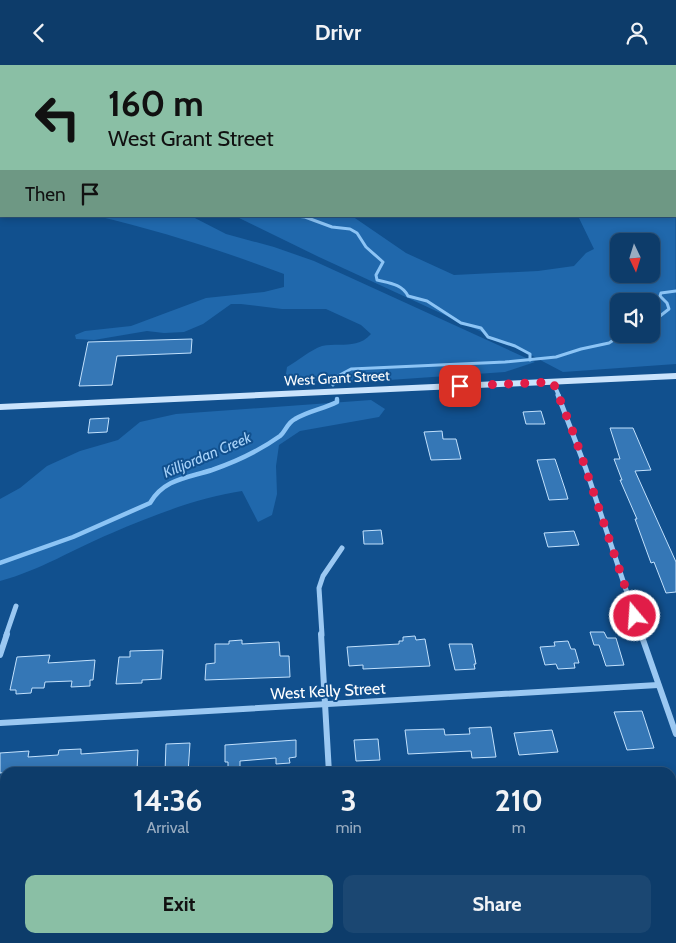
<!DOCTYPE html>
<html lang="en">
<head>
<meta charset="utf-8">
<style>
	:root { --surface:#0d3c6a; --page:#1b4772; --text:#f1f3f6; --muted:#9aadc1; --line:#2d567e; --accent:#8abfa5 }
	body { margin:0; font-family:Cabin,sans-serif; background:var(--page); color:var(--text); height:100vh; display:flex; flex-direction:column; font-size:19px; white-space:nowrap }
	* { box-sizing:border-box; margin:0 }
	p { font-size:16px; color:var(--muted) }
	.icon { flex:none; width:28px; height:28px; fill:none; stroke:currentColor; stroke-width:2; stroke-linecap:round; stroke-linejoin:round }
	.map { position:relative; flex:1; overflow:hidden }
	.side { position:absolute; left:0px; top:702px; width:676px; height:176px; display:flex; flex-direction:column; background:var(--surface); border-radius:15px 15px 0 0; box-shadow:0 2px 8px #0003,0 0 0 1px var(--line) }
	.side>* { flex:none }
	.banner { position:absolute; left:0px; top:0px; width:676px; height:152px; box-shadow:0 2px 8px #0003,0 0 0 1px var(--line); background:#8abfa5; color:#111; overflow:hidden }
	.needle { width:32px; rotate:176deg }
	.fabs { position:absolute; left:610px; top:168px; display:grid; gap:10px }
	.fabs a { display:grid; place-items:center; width:50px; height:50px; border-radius:10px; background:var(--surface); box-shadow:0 2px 8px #0003,0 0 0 1px var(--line); font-size:25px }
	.pin { position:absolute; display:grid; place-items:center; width:42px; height:42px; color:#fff; margin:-21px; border-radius:10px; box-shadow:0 2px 8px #0006 }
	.me { position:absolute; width:55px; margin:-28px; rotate:342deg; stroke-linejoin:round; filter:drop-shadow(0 0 4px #0008) }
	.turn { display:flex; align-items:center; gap:18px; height:105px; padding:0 25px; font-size:22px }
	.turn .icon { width:65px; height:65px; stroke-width:2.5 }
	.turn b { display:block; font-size:35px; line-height:42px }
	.then { display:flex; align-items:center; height:48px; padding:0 25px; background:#0003; gap:10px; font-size:19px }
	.eta { display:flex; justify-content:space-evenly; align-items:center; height:85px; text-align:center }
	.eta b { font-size:30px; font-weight:800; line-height:35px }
	.button { display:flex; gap:10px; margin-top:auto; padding:10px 25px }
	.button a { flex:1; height:58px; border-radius:10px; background:var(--accent); color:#111; font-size:20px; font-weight:800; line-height:58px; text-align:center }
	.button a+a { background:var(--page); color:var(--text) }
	header { display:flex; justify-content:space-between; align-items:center; height:65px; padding:0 25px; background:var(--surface); font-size:22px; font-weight:800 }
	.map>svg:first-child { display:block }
	.green { fill:#2068ac; fill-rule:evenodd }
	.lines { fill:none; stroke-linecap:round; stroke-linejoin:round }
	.stream-far1 { stroke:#8cc4f5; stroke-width:3 }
	.stream { stroke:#8cc4f5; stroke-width:4.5 }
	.building { fill:#3577b6; stroke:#c2e1fd }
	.street-far2 { stroke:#9bc8f2; stroke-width:4 }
	.street-far1 { stroke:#9bc8f2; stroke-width:5 }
	.street { stroke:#9bc8f2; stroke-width:6 }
	.secondary { fill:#cae3fc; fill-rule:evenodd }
	.route { stroke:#e11d48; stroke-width:9; stroke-dasharray:0 16.2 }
	.labels { text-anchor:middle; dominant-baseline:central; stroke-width:4; stroke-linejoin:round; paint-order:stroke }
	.street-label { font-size:14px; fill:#fff; stroke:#11508e }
	.water-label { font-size:15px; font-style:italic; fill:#a7d2f9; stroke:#11508e }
	.near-street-label { font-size:16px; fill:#fff; stroke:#11508e }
</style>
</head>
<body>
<header><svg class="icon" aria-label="back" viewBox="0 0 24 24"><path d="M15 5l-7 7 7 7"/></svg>Drivr<svg class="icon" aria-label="person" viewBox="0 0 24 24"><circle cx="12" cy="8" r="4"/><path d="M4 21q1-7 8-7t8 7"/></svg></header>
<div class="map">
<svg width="676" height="878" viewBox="0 0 676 878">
	<rect width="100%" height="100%" fill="#11508e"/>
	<!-- green -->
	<g class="green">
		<path d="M 675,32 L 676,299 L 563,307 L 525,287 L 319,192 L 235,151 L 352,151 L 406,188 L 454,210 L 538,206 L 574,201 L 586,188 L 594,184 L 578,151 L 675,151 ZM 651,176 L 651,209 L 619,209 L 619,176 ZM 619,236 L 651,236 L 651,269 L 619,269 Z"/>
		<path d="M 97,151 L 191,151 L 226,169 L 274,182 L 314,196 L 535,297 L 505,307 L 360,317 L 285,315 L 287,302 C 298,296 310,285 322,281 C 339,277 357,285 371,269 L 361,260 L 326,244 L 282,244 L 241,239 L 231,239 L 203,259 L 184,267 L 164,268 L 147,266 L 94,275 L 76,274 L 75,270 L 85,266 L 131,261 L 206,233 L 264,227 L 284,222 L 284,209 C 223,186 161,166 97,151 Z"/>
		<path d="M 371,335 L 385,344 L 379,352 L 300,366 L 279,380 L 276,401 L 277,429 L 272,450 L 258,457 L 242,426 C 200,432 151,451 112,468 C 73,484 41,505 0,516 L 0,434 L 20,423 L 47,401 L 80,386 L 118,375 L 140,357 L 176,349 Z"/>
	</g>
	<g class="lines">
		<!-- stream-far1 -->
		<g class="stream-far1">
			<path d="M 296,151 L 305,152 L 332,162 L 350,164 L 357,168 L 366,182 L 383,197 L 376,210 L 377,215 C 389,218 402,219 408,231 L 427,236 L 461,258 L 481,263 L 488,272 L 515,281 L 530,289 L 530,295"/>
			<path d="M 651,254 L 660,251 L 669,244 L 667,238 L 660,231 L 661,228 L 676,226"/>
			<path d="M 333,320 L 336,312 L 351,304 L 505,297 L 556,292 L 581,284 L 609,278 L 623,269"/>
		</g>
		<!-- stream -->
		<path class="stream" d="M 0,498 L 73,472 L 150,438 C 164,414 187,413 212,405 C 235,397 259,386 280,371 C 286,366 287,358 295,354 C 308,346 323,344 337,337 L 337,334"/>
	</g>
	<!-- building -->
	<g class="building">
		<path d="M 192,274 L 191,288 L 117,291 L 112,320 L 79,321 L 88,277 Z"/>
		<path d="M 541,346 L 545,359 L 526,359 L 523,347 Z"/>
		<path d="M 109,353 L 107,367 L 88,368 L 90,354 Z"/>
		<path d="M 610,363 L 633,363 L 651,405 L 635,406 L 676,497 L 676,527 L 666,528 L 654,497 L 651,498 L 635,454 L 637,454 L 620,415 L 622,415 L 614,394 L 620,394 Z"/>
		<path d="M 442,366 L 443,374 L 456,374 L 461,394 L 431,395 L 424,367 Z"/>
		<path d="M 555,394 L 565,424 L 568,434 L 549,435 L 537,395 Z"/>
		<path d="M 381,465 L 383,479 L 364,479 L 363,466 Z"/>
		<path d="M 574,466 L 579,480 L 548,482 L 544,468 Z"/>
		<path d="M 590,567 L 604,567 L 607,573 L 616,573 L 624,600 L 606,601 L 599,580 L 594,580 Z"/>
		<path d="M 415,571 L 416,575 L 425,574 L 430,601 L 363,604 L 363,600 L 349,601 L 347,582 L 399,579 L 399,576 L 403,576 L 403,572 Z"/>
		<path d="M 242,575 L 242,579 L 279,577 L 280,591 L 289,591 L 290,612 L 205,615 L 206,599 L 215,598 L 215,579 L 229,579 L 229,576 Z"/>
		<path d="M 568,576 L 571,584 L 575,584 L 579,598 L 574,598 L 575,603 L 558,604 L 556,599 L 545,600 L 540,582 L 555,581 L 554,577 Z"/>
		<path d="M 449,579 L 472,579 L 476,599 L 474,599 L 475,604 L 455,605 Z"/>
		<path d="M 163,585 L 161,614 L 142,615 L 142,618 L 116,619 L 119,592 L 130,592 L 130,586 Z"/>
		<path d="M 50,590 L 48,598 L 95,595 L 93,615 L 90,615 L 90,621 L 71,622 L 72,616 L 45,617 L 44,623 L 32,623 L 31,628 L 16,629 L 16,625 L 10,625 L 17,592 Z"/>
		<path d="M 642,646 L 654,683 L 627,685 L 614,647 Z"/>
		<path d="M 491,662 L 496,692 L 472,693 L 471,686 L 408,689 L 405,665 L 444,664 L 445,670 L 470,669 L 469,663 Z"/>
		<path d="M 552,665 L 558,687 L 519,690 L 514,668 Z"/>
		<path d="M 378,674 L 380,695 L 356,696 L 354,675 Z"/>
		<path d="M 296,675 L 296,692 L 289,693 L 290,698 L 276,699 L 276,693 L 240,696 L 240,706 L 228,707 L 228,697 L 225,697 L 225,680 Z"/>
		<path d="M 190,678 L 188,708 L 165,708 L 166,679 Z"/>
		<path d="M 81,684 L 81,689 L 138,685 L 137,706 L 49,708 L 50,705 L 0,708 L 0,688 L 29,686 L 28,692 L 58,690 L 59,685 Z"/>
	</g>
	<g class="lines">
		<!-- street-far2 -->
		<path class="street-far2" d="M 553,317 L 559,331"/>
		<!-- street-far1 -->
		<g class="street-far1">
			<path d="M 558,330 L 586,404 L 641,570"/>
			<path d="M 6,570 L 16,541"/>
			<path d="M 322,570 L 319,523 L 323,511 L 342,483"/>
		</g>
		<!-- street -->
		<g class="street">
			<path d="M 321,569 L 329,708"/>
			<path d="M 641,569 L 676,669"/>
			<path d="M 0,590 L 7,569"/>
			<path d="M 0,658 L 658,620"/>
			<path d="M 336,874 L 336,878"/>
		</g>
		<!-- secondary -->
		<path class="secondary" d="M 676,308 L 676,314 L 0,345 L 0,339 Z"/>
	</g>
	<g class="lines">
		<!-- route -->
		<path class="route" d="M 460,321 L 553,317 L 575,372 L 635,551"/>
	</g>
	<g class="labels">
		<!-- street labels -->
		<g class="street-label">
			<text transform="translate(337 313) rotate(-3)">West Grant Street</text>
		</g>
		<!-- water labels -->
		<g class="water-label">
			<text transform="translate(207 390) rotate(-23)">Killjordan Creek</text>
		</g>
		<!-- near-street labels -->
		<g class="near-street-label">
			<text transform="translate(328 626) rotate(-3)">West Kelly Street</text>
		</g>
	</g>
</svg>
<div class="fabs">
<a><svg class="needle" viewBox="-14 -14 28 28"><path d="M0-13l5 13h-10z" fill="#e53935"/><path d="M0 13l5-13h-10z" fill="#9aadc1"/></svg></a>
<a><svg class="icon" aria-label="sound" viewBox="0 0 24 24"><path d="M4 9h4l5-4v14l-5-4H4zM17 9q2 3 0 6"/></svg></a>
</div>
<div class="pin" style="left:460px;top:321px;background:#d93025"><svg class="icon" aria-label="arrive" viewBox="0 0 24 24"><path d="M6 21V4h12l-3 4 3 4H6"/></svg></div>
<svg class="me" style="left:635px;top:551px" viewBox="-20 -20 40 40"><circle r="17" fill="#e11d48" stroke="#fff" stroke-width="3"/><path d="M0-11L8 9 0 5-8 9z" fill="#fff"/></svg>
<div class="banner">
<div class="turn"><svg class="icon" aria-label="left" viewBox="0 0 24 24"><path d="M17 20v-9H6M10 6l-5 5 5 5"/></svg><div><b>160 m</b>West Grant Street</div></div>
<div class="then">Then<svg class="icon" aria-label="arrive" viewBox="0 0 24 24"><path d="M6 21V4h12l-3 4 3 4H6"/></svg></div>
</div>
<section class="side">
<div class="eta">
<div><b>14:36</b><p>Arrival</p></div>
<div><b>3</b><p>min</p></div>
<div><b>210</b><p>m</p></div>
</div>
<div class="button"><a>Exit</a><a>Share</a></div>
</section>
</div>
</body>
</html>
